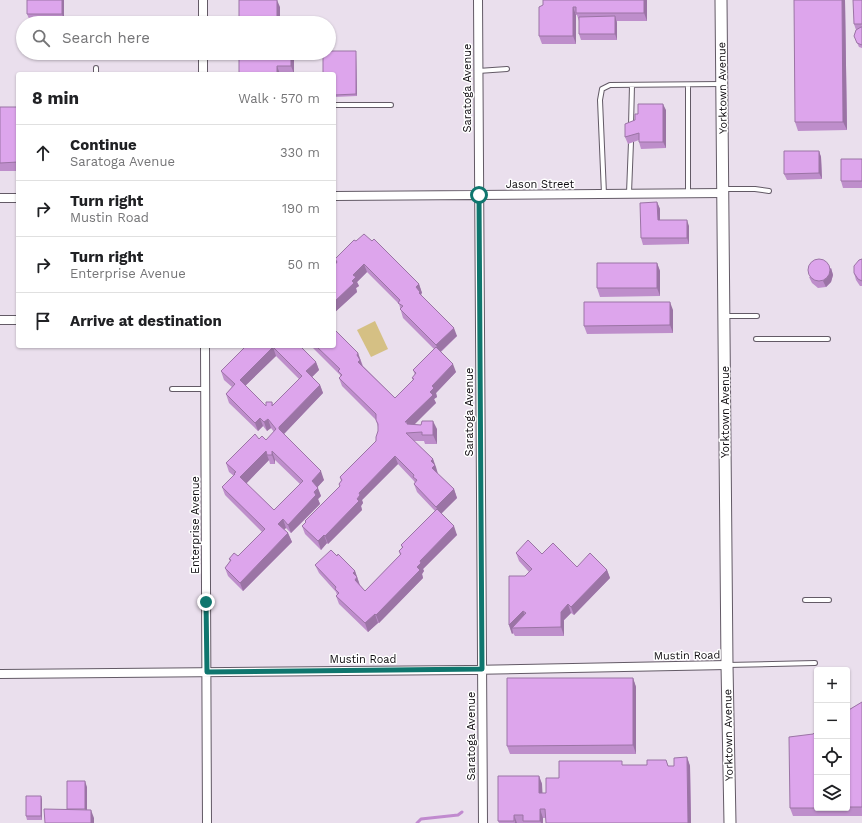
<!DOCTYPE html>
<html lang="en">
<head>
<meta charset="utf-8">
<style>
	:root { --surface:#fff; --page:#f6f6f6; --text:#202124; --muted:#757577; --line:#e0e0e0 }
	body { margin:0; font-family:"Work Sans",sans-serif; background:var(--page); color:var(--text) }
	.controls { position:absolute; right:12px; bottom:12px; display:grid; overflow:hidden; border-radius:4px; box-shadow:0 1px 3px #0004 }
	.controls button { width:36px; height:36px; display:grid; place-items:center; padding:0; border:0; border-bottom:1px solid var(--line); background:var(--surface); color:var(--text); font:20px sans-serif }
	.stop { position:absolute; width:12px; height:12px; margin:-9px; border:3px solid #0f766e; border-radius:50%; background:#fff }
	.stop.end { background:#0f766e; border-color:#fff; box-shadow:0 1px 4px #0008 }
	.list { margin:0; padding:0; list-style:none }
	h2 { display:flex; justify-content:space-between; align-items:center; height:52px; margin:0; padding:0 16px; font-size:17px }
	h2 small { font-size:13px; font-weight:400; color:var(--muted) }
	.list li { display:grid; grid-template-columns:26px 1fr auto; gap:12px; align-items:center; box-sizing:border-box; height:56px; padding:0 16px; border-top:1px solid var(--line) }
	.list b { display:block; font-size:15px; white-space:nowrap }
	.list p { margin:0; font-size:13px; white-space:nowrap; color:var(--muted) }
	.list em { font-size:13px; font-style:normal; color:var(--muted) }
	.icon { flex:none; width:22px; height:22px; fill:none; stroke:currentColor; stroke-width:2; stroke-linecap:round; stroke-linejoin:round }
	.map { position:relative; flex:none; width:862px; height:823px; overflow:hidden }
	.search { position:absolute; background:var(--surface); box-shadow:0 1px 3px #0004; left:16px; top:16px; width:320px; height:44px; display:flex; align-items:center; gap:10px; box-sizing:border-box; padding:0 14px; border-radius:22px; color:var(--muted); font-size:15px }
	.panel { position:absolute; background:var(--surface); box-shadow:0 1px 3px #0004; left:16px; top:72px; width:320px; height:276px; border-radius:4px }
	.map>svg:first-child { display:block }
</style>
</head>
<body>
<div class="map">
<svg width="862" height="823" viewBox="0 0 862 823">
	<rect width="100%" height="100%" fill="#eadfed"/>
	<path fill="#d5c084" d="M375,321L388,349L371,357L357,330Z"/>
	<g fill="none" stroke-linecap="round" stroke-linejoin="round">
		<path stroke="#c18acf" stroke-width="3" d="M417,823L421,819L458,815L462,812"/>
		<defs>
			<path id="service" d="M96,68V74
				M478,71L507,69
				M688,85V193
				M334,105H391
				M631,126L632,85
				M723,189H755L769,191
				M629,193L631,142
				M604,194L600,100L602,89L610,85L722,84
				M726,316H757
				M756,339H828
				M172,389H205
				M805,600H829
				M727,665L815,663"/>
			<path id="minor" d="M203,0V23
				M478,0L483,823
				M203,53V74
				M334,196L723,193
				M0,198H18
				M0,320H18
				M205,346L207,823
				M0,674L468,670L727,665"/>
			<path id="secondary" d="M721,0L727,665L730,823"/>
		</defs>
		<use href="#service" stroke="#635a66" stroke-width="6"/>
		<use href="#minor" stroke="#635a66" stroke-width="10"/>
		<use href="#secondary" stroke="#635a66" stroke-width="13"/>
		<use href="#service" stroke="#fff" stroke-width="4"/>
		<use href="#minor" stroke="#fff" stroke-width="8"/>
		<use href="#secondary" stroke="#fff" stroke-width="11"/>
	</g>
	<path fill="#be8ecb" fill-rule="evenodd" d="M27,0H64V20L30,21L27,14Z
		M647,0V21H617V40H581L579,34V21L577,15H576V44H542L539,36V7Z
		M845,0L847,130L798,131L795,122Z
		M862,0V48L859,47L854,36L856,30L854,24Z
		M82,53H95V58H84Z
		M143,53V60H131L129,56Z
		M294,53V74H239Z
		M356,53L357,96L334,97V74Z
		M0,107H18V171H0Z
		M666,110V148L641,149L639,142V140L628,144L625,137L635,120Z
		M819,151L821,157L822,179L787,180L784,174Z
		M862,159V188H843L841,181Z
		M657,202L660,209V220L689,226V244L643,245L641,238Z
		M354,240L419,284L422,293L421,294L422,296L457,336L441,352L456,372L436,393L437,397L434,399L436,403L414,424L437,429V444H425L424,441H414L433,459L437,473L454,489L457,498L441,513L457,535L423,569L424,571L422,574L423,578L379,623H378L368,632L339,604L336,596L337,595L336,592L319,573L315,565L337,556L355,571L360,585L365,591L400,555L399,551L402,548L401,545L435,511L417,492L414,484L415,483L414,481L398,464L362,500L363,503L361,506L362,510L328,544L327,543L321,550L305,534L302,526L306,522L305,521L340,486L339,484L341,481L340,477L376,441L378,431V427L376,420L342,386L339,378L340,377V375L311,346H334L358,353L363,366L395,398L413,380L412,378L415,375L413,370L434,349L403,318L399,304L367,272L357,282L359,286L356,288L357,292L334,313V266L336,263L335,259Z
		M862,259V286H860L856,280L854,273Z
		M657,263L660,271V296L600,297L597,288Z
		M831,268L833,275L831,282L826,287L818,288L812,283L809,277Z
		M673,310V333L587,334L584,326Z
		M246,346H300L316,362L319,370L312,377L320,385L323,393L284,434L324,480L317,487L321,496L318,499L320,504L291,533L286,528L284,529L288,533L292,542L243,591L228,576L225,568L230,561L229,559L238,556L262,532L225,495L222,487L234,476L229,472L226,463L259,439L266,440L274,432L271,428L267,431L263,426L258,431L229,403L226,394L232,387L224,380L221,371ZM276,356L299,379L273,405L272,402L266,406L245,386ZM269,460L270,464H275V460L300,484L274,510L246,483Z
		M516,553L542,554L577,567L607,570L610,578L574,615L571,613L564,620V636H515L513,633L512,634L509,625L525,576L529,572L519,561Z
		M633,678L636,687V754H510L507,746Z
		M862,702V816H793L790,808L813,734L817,731V808H847V711Z
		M687,757L690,766L691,823H546V818H543V823H499L498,821L539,776L542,784V793H546L559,778L624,765H647L666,760L668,766H674Z
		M41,796L42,800V820H27L26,816Z"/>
	<path fill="#9b74a5" d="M62,0H64V20L62,14Z
		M277,0L280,7V23L277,20Z
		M644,0H647V21L644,13Z
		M842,0H845L847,130L843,122Z
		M573,7L576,15V44L573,36Z
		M615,16L617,23V40L615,34Z
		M356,51V53L357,96L356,94Z
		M141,53H143V60L141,55Z
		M291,53H294V74L291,66Z
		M277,66L280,74H277Z
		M663,104L666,110V148L663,142Z
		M819,151L821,157L822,179L819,173Z
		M657,202L660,209V227L658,220Z
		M687,220L689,226V244L687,238Z
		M657,263L660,271V296L657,288Z
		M364,264L367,272L357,282L359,286L356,288L357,292L334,313V302L352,281L353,275Z
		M831,268L833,275L831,282L826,287L823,281Z
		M419,284L422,293L421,294L423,300L422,302L416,287Z
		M670,302L673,310V333L670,325Z
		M454,328L457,336L439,353L436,345Z
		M273,347L276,356L243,388L240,380Z
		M358,353L363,368L358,362L357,355Z
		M316,362L319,370L309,380L306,371Z
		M453,364L456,372L436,393L437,397L434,399L436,403L410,429V433L405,422L430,392L432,386Z
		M320,385L323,393L282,436L279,429V427Z
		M260,418L263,426L258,431L255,423Z
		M268,419L271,428L267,431L264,422Z
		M433,421L437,429V444L433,435Z
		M266,451L267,455L269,460L244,486L240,477Z
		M272,451L275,460V464L272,455Z
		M395,456L398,464L362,500L363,503L361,506L362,510L328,544L325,536L357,499L359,493Z
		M433,459L436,467L438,474L432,468L431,461Z
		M321,471L324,480L315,490L312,481Z
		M318,488L321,496L318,499L320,504L291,533L288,525Z
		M454,489L457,498L440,515L436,507Z
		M283,519L286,528L281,532L278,524Z
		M454,526L457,535L423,569L424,571L422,574L423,578L379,623L376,615L417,567L420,561Z
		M288,533L292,542L243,591L240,583Z
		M324,535L327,543L321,550L318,541Z
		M607,570L610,578L574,615L571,607Z
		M355,571L360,586L358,588L353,573Z
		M568,604L571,613L564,620V636L561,627V612Z
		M523,611L527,619L512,628L513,633L512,634L509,625Z
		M375,614L378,623L368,632L365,623Z
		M633,678L636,687V754L633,745Z
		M687,757L690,766L691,823H688Z
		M539,776L542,784L543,802L539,793Z
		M85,781L87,787V816L85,809Z
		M41,796L42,800V820L41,816Z
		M540,809L543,818V823H541L540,821Z
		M91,810L94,818V823H91Z
		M514,815L517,823H515Z"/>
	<path fill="#dda5ec" stroke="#9b74a5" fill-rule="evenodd" d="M27,0H62V14H27Z
		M239,0H277V20H291V23H239Z
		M543,0H644V13H576V7H573V36H539V7L543,5Z
		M794,0H842L843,122H795Z
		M853,0H862V24H854Z
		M615,16V34H579V17Z
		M861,27H862V45L857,43L854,36L856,30Z
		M329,51H356V94L334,95V74H323V53H329Z
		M129,53H141V55L129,56Z
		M239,53H291V66H277V74H239Z
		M638,104H663V142H639V133L625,137V124L635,120V114H638Z
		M0,107H18V162L0,163Z
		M784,151H819V173L784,174Z
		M841,159H862V181H841Z
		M657,202L658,220H687V238H641L640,203Z
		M364,234L372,241L374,239L419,284L416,287L420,292L419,293L454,328L436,345L400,309L403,306L398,303L400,300L364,264L353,275L356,277L352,281L354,283L334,302V269L335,268L334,266L337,262L335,259L354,240L356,241Z
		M808 270a11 11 0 1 1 22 0a11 11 0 1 1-22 0Z
		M862,259V281L858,279L854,273V266L859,260Z
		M597,263H657V288H597Z
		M584,302H670V325L584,326Z
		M334,329L358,353L357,355L360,360L358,362L395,398L414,379L412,378L416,373L413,370L436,347L453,364L432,386L434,388L430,392L433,395L405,422H407V424L421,425L422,421H433V435H422V432L406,433L433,459L431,461L435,465L432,468L454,489L436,507L414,484L417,480L413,477L414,475L395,456L359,493L360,495L357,499L359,501L325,536L324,535L318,541L302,526L306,522L305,521L340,486L339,484L342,480L340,477L376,441V437L378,431V424L376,420V414L339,378L342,375L338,371L340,369L316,346H334Z
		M246,346H300L316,362L306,371L320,385L279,427V429L321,471L312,481L318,488L314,492L316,495L288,525L283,519L278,524L288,533L240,583L225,568L231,560L229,559L234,553L238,556L265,529L222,487L235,474L234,473L236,472L226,463L255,434L259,439L262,436L266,440L276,429L268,419L264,422L260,418L255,423L226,394L235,384L221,371ZM273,347L302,376L272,406V402H266V406L240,380ZM266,451L267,455H272V451L303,481L274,510L240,477Z
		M437,509L454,526L420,561L421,563L417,567L420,570L376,615L375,614L365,623L336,596L339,593L335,589L336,587L315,565L331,550L337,556L338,554L355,571L353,573L357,577L355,580L365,591L401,554L399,551L403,547L401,545Z
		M528,540L542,554L553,543L577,567L590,553L607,570L571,607L568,604L561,612V627L512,628L526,613L523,611L509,625V576H525L532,569L516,553Z
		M507,678H633V745L507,746Z
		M862,702V807H847V711Z
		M817,731V808H790L789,737L813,734Z
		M687,757L688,823H546L545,809H540V821H523V815H514V821H498V776H539V793H546V778H559V761H622V765H647V760H666L668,766H674V758Z
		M67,781H85V809H67Z
		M26,796H41V816H26Z
		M44,809L91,810V823H45Z"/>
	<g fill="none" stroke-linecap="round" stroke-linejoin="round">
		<path stroke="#0f766e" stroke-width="5" d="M206,602L207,672L482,669L479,195"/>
	</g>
	<g text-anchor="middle" stroke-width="3" stroke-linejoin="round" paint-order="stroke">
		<g font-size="11" fill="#0e0b0f" stroke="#fff">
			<text transform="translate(467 88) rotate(-90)" y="4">Saratoga Avenue</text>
			<text transform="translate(722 88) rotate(-91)" y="4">Yorktown Avenue</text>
			<text x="540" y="188">Jason Street</text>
			<text transform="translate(469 412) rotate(-90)" y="4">Saratoga Avenue</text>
			<text transform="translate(725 412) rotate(-90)" y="4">Yorktown Avenue</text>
			<text transform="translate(195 525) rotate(-90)" y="4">Enterprise Avenue</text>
			<text transform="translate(687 655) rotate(-1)" y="4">Mustin Road</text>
			<text x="363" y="663">Mustin Road</text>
			<text transform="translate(728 735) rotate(-91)" y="4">Yorktown Avenue</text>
			<text transform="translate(471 736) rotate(-90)" y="4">Saratoga Avenue</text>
		</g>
	</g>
</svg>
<div class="controls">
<button>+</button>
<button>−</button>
<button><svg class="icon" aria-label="locate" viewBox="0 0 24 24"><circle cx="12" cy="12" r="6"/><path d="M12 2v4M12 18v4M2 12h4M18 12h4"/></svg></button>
<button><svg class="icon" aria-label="layers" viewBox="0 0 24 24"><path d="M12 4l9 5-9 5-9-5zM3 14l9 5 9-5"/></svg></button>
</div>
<div class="stop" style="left:479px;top:195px"></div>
<div class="stop end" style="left:206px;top:602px"></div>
<div class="search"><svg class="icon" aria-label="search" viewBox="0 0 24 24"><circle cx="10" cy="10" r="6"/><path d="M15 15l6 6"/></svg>Search here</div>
<section class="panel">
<h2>8 min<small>Walk · 570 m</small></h2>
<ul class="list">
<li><svg class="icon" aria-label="ahead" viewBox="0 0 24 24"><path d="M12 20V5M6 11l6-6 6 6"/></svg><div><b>Continue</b><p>Saratoga Avenue</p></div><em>330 m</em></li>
<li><svg class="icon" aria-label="right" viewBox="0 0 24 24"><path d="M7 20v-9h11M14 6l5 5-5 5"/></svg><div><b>Turn right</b><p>Mustin Road</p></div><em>190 m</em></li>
<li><svg class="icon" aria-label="right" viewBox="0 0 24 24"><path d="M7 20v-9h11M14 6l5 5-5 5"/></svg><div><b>Turn right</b><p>Enterprise Avenue</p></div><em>50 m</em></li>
<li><svg class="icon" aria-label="arrive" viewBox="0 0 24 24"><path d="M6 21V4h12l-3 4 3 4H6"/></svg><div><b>Arrive at destination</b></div></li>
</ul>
</section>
</div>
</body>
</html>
